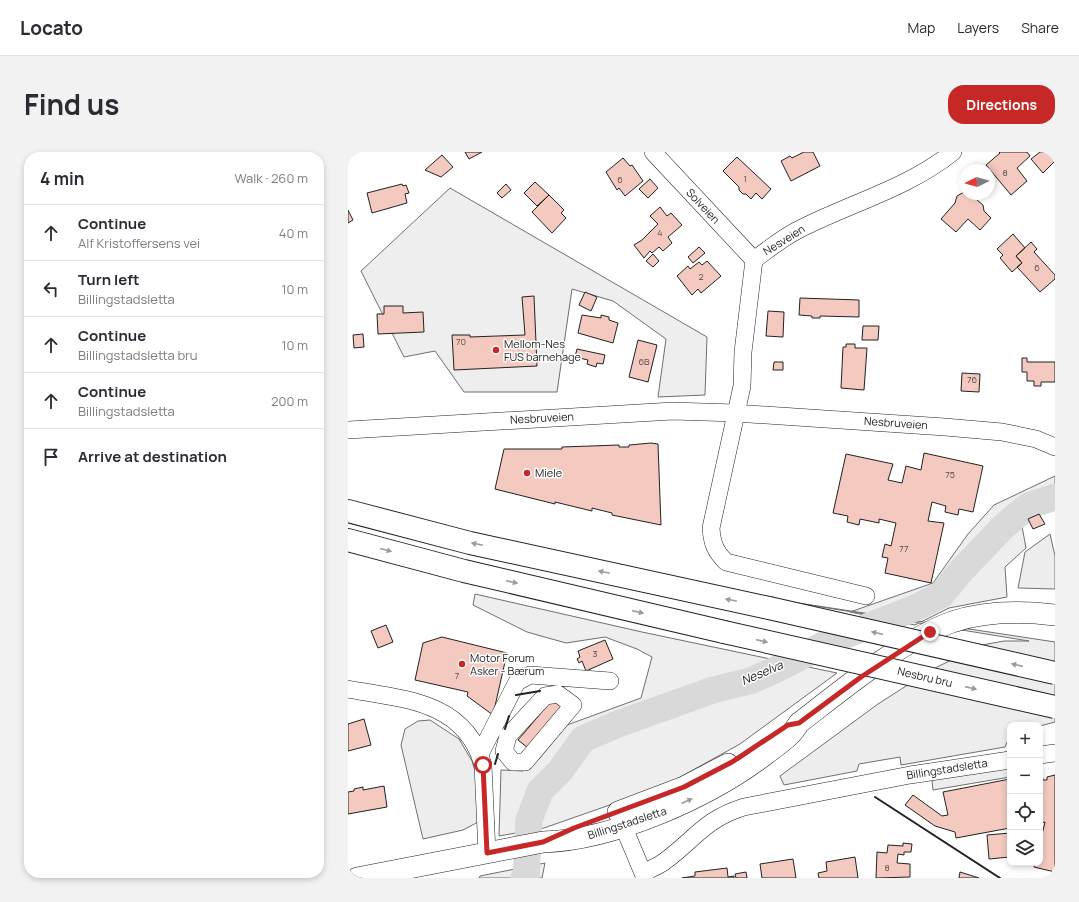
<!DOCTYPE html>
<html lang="en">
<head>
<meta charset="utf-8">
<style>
	:root { --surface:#fff; --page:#f2f2f3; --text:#2b2b33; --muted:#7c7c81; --line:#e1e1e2; --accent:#c62828 }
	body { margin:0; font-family:Manrope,sans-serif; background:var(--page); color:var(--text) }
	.controls { position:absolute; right:12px; bottom:12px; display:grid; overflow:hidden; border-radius:8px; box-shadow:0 2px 6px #0003 }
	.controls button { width:36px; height:36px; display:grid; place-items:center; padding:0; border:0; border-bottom:1px solid var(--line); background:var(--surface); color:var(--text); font:20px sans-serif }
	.compass { position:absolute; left:611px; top:12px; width:36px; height:36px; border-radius:50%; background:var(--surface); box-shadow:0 2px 6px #0003; rotate:264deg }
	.stop { position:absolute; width:12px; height:12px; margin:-9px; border:3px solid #c62828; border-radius:50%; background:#fff }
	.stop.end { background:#c62828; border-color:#fff; box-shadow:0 1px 4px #0008 }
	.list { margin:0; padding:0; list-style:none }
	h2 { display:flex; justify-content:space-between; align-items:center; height:52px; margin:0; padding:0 16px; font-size:17px }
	h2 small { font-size:13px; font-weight:400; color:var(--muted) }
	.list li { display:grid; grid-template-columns:26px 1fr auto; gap:12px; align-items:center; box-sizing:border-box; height:56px; padding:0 16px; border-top:1px solid var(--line) }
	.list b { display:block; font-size:15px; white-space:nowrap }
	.list p { margin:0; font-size:13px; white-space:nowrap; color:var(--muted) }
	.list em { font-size:13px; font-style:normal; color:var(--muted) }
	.icon { flex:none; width:22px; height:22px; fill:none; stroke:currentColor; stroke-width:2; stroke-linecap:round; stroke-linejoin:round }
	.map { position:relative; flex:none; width:707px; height:726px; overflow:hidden; border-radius:16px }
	header { display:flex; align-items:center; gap:24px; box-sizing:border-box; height:56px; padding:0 20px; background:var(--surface); border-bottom:1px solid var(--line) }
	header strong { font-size:19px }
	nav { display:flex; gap:22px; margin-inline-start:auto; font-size:14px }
	.intro { display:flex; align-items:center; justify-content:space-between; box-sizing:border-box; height:96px; padding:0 24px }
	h1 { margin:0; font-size:28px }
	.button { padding:10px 18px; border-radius:16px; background:var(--accent); color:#fff; font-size:14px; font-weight:700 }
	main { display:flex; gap:24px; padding:0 24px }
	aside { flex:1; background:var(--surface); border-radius:16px; box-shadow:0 2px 6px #0003 }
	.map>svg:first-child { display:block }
</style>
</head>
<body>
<header>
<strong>Locato</strong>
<nav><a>Map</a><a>Layers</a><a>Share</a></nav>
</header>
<div class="intro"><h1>Find us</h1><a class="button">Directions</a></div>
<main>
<aside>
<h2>4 min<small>Walk · 260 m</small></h2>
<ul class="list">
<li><svg class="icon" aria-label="ahead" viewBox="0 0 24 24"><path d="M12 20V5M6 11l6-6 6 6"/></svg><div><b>Continue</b><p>Alf Kristoffersens vei</p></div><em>40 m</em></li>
<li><svg class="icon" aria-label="left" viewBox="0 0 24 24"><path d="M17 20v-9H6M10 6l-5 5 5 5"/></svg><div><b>Turn left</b><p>Billingstadsletta</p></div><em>10 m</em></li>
<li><svg class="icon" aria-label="ahead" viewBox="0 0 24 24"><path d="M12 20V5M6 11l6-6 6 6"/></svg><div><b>Continue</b><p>Billingstadsletta bru</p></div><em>10 m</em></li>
<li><svg class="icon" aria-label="ahead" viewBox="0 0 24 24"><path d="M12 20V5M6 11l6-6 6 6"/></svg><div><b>Continue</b><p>Billingstadsletta</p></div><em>200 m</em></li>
<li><svg class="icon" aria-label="arrive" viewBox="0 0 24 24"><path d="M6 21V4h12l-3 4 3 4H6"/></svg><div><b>Arrive at destination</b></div></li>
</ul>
</aside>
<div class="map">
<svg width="707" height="726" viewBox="0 0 707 726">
	<rect width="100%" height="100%" fill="#fff"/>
	<path fill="#eee" stroke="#6f6f6f" d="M102,36L359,185L357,243L310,245L318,187L265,149L224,137L209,240H116L87,199L56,205L13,119Z
		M707,324V354L687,359L673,369L678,396L657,415L659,445L601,456L567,473L502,460L585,431L620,382L646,353Z
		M127,442L294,480L489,521L392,592L316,634L196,676L151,684L153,618L175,619L190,608L219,573L293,546L304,505L289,497L257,485L218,491L179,480L125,453Z
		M197,711L194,726H131L132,724Z"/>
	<path fill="#ededed" stroke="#6f6f6f" d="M702,382L707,404V437L670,436L677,400Z
		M437,449L707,490V570L692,574L662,573V584L657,595L553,613L552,605L511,612L509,619L436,633L432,624L530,552L583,518L634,493L656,489H681Z
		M82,568L111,587L124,609L130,629L132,669L115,678L75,687L53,593L57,577L70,569Z
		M662,608V625L585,638L583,620Z"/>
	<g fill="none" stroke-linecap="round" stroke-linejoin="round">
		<path stroke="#d9d9d9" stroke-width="27" d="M176,726L178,725L181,668L192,639L212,619L235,587L270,572L365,538L402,529L427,518L485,488L565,457L593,443L613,419L655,375L680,354L707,345"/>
	</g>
	<path fill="#f3c9c0" stroke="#222" d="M117,0H134L121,7Z
		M456,0H465L472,14L443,29L433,9L442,4L444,6Z
		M651,0H679L682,4L669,16L679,29L663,43L638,13L652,1Z
		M692,0H700L707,9L695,21L683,7Z
		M94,3L105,15L93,25L77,18Z
		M389,5L423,37L414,47L408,41L403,47L398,42H395L391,38V35L375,19Z
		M275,6L282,14L284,13L295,29L277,44L271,36L269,38L258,20Z
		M302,27L310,36L300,46L291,37Z
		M187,30L201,43L189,54L176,41Z
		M54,32L55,34L58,33L61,41L57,42L59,51L24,61L19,41Z
		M158,32L163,38L154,46L149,41Z
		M616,40L617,42H622L635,53L636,59L643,66L632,78L620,67L608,80L593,67L607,51L609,44Z
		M201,43L216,58L213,61L218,66L204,81L184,60Z
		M312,55L319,64L323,61L334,73L320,85L324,91L315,99L311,95L304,101L302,99L296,106L286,93L294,88L310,72L302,64Z
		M0,58L5,68L0,71Z
		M665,82L677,96L668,104L674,111L664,120L652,106L655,103L649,97Z
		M683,90L689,97L686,100L707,123V127L692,140L669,115L674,111L668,104Z
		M351,95L357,101L345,111L340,105Z
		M305,102L311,109L305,115L298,109Z
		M359,109L373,124L353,141L350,137L344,143L329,124L340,114L342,117L351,110L354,113Z
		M237,140L249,145L243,159L231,153Z
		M186,144L189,214L106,218L104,183H122V185L177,183L174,145Z
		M452,146L511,148V165L472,164V166H464V164L451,163Z
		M36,154H55V161L75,160L76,180L30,182L29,162H36Z
		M420,159L436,160L435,185L418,184Z
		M234,163L253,166V163L261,165V168L270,171L265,191L230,181Z
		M515,174H531L530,188H514Z
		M15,182L16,195L6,196L5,183Z
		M290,188L309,193L300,230L281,225Z
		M498,192H507V196H519L516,238L493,236L495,195H498Z
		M229,197L257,203L255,212L249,211L248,215L239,212L240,208L227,205Z
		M674,206H679V210H707V230H693V234H686V229H679V220H674Z
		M426,210H435V218H425Z
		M614,221L632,222L631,240L613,239Z
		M303,291L310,292L313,373L264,363V361L244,356V359L207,350V352L147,337L156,297H214V295L271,293V295H281V293Z
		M576,301L635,314L625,360L611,357L610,363L597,360L598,354L584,350L580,369L596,371L583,431L537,421L540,406L534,405L537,392L543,394L548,371L531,367V371L512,367L511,373L499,370L500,364L485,361L498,302L545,312L540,328L554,331L558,314L573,318Z
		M691,362L697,372L685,377L680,367Z
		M38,473L45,490L30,496L23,479Z
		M94,485L159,501L145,563L119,544L120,540L67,528L75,491Z
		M257,488L265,507L238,519L234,509L231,511L229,507L232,505L230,499Z
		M205,547L214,555L180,596L170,588Z
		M16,567L23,593L0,599V572Z
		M692,622H694L695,628H699V625L707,623V720L686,715L687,711H692V691L697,670L692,671Z
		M662,627V676L608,686L607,680L587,674L557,653L565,643L594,664L600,663L595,640Z
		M36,634L39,655L0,662V640L6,639V637L15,635V638Z
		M662,681V705L641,707L639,683Z
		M555,691L564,692L563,700H556V703L550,702L549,711L562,712V725L528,726L529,700L539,701L540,693L555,694Z
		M507,705L510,726H471L470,721L479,719L478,710Z
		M445,707L448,726H414L412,712Z
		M379,716L380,725L386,724V726H334L347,724V720Z
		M398,720L399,726H388L387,722Z
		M612,720L631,726H611Z"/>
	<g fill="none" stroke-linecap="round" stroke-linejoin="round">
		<defs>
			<path id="minor" d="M305,0L406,108
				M0,278L325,259L387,261L597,275L654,280L688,287L707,295
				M518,444L378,410C367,399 364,391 363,376L394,234L395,200L406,108C421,97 435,85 452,77C503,51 560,36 605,0
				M0,537C55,547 117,549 135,613L139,701
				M210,542L225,553L177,610H165L156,599L160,584L197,544Z
				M132,602L169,530L182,523L262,529
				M692,603L707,601
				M271,664L297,726
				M295,721C302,717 311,714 317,709C347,687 357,667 396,655L562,623L662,608"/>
			<path id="major" d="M270,660L336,635L380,612
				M9,726L195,690C266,688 362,645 418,602C431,592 443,585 451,571C494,538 554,488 604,470C637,459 673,459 707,463"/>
			<path id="highway" d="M0,359L122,391L421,456
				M0,388L116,419L376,480"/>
		</defs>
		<use href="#minor" stroke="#222" stroke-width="18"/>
		<use href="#major" stroke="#222" stroke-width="22"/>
		<use href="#highway" stroke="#222" stroke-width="24"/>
		<use href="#minor" stroke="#fff" stroke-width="17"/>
		<use href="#major" stroke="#fff" stroke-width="21"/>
		<use href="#highway" stroke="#fff" stroke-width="22"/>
		<defs>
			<path id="highway-bridge" d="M421,456L707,521
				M376,480L707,555"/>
		</defs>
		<use href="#highway-bridge" stroke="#222" stroke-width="24" stroke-linecap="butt"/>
		<use href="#highway-bridge" stroke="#fff" stroke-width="22"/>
		<path stroke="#222" stroke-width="2" d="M168,543L192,539
			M157,577L161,564
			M147,612L150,602
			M527,645L652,726"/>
	</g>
	<defs><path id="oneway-solid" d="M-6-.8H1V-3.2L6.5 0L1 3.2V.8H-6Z"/></defs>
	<g fill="#9c9c9c">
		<use href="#oneway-solid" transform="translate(129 392) rotate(-168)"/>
		<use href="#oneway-solid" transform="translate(38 398) rotate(15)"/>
		<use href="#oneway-solid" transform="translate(256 420) rotate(-168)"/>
		<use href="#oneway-solid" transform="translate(164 430) rotate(13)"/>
		<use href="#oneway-solid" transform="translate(383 448) rotate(-168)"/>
		<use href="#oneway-solid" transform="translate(290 460) rotate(13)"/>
		<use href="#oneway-solid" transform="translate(529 481) rotate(-167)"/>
		<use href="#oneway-solid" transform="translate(414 489) rotate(13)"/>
		<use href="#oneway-solid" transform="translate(669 513) rotate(-167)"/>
		<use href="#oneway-solid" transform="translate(623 536) rotate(13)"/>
		<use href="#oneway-solid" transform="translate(339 649) rotate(-24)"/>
	</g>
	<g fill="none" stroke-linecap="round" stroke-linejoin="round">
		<path stroke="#c62828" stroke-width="5" d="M135,613L139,701L195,690L226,676L336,635L384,610L440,573L451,571L513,525L582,480"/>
	</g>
	<g fill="#c62828" stroke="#fff" stroke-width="1.5">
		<circle cx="148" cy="198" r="4"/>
		<circle cx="179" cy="321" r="4"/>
		<circle cx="114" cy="512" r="4"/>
	</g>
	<g text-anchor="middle" stroke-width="3" stroke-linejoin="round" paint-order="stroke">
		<g font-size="9" fill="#564c4a">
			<text x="657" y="24">8</text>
			<text x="397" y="30">1</text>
			<text x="272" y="31">6</text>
			<text x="312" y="84">4</text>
			<text x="689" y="119">6</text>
			<text x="353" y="128">2</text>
			<text x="113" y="193">70</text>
			<text x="296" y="213">6B</text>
			<text x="624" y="231">76</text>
			<text x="602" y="326">75</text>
			<text x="556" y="400">77</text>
			<text x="247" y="505">3</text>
			<text x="109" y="527">7</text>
			<text x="539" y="719">8</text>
		</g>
		<g font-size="11" fill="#222" stroke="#fff">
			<text transform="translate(355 54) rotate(47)" y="4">Solveien</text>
			<text transform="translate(436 88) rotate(-32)" y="4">Nesveien</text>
			<text transform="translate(194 266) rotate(-3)" y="4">Nesbruveien</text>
			<text transform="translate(548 271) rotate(4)" y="4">Nesbruveien</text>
			<text transform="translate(577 525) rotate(13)" y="4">Nesbru bru</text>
			<text transform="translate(599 617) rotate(-9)" y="4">Billingstadsletta</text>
			<text transform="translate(279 671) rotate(-18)" y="4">Billingstadsletta</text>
		</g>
		<g font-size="11" fill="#222" stroke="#fff" text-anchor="start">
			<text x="156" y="196">Mellom-Nes<tspan x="156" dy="13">FUS barnehage</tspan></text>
			<text x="187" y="325">Miele</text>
			<text x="122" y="510">Motor Forum<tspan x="122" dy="13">Asker - Bærum</tspan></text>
		</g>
		<g font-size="12" font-style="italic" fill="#222" stroke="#fff">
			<text transform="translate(414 521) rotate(-23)" y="4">Neselva</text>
		</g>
	</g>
</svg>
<div class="controls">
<button>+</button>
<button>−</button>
<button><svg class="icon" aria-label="locate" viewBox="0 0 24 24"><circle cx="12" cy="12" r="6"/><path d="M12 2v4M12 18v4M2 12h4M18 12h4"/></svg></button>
<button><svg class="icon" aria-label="layers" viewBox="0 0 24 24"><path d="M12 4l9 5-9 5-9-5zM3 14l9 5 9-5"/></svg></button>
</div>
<svg class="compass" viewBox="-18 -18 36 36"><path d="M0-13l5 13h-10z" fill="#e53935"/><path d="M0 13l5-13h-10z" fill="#7c7c81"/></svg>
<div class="stop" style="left:135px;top:613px"></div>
<div class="stop end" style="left:582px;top:480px"></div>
</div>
</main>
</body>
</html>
